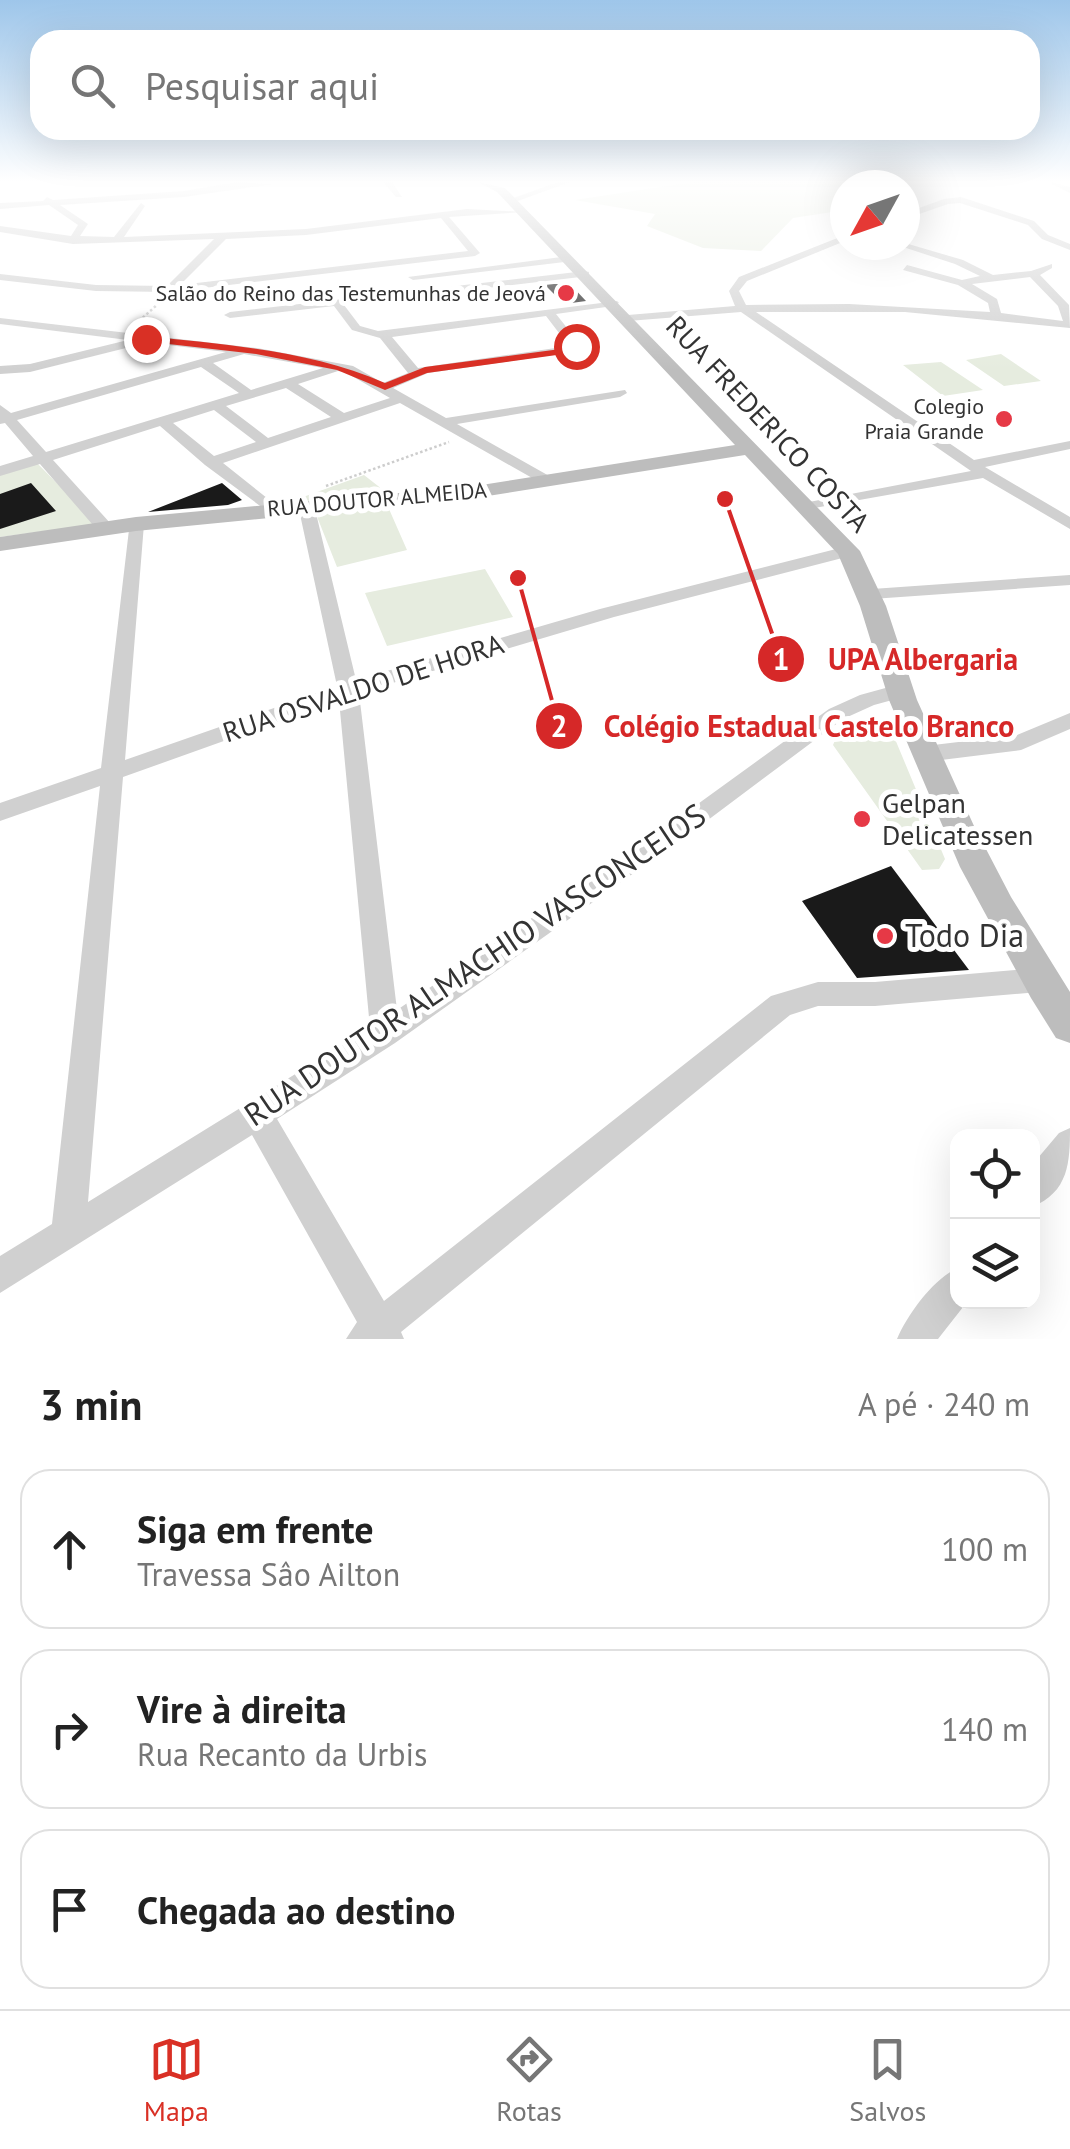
<!DOCTYPE html>
<html lang="pt">
<head>
<meta charset="utf-8">
<style>
	:root { --surface:#fff; --page:#f6f6f6; --text:#222; --muted:#767676; --line:#e0e0e0; --accent:#d93025 }
	body { margin:0; font-family:"PT Sans",sans-serif; background:var(--page); color:var(--text) }
	.controls { position:absolute; right:30px; bottom:30px; display:grid; overflow:hidden; border-radius:20px; box-shadow:0 10px 40px #0002 }
	.controls button { width:90px; height:90px; display:grid; place-items:center; padding:0; border:0; border-bottom:2px solid var(--line); background:var(--surface); color:var(--text); font:50px sans-serif }
	.compass { position:absolute; left:830px; top:170px; width:90px; height:90px; border-radius:50%; background:var(--surface); box-shadow:0 10px 40px #0002; rotate:230deg }
	.stop { position:absolute; width:30px; height:30px; margin:-22px; border:8px solid #d93025; border-radius:50%; background:#fff }
	.stop.end { background:#d93025; border-color:#fff; box-shadow:0 2px 10px #0008 }
	.list { margin:0; padding:0; list-style:none }
	h2 { display:flex; justify-content:space-between; align-items:center; height:130px; margin:0; padding:0 40px; font-size:42px }
	h2 small { font-size:32px; font-weight:400; color:var(--muted) }
	.list li { display:grid; grid-template-columns:65px 1fr auto; gap:30px; align-items:center; box-sizing:border-box; height:160px; margin:0 20px 20px; padding:0 20px; border:2px solid var(--line); border-radius:30px }
	.list b { display:block; font-size:38px; white-space:nowrap }
	.list p { margin:0; font-size:32px; white-space:nowrap; color:var(--muted) }
	.list em { font-size:32px; font-style:normal; color:var(--muted) }
	.icon { flex:none; width:55px; height:55px; fill:none; stroke:currentColor; stroke-width:2; stroke-linecap:round; stroke-linejoin:round }
	.map { position:relative; flex:none; width:1070px; height:1339px; overflow:hidden }
	.search { position:absolute; background:var(--surface); box-shadow:0 10px 40px #0002; left:30px; right:30px; top:30px; height:110px; display:flex; align-items:center; gap:25px; box-sizing:border-box; padding:0 35px; border-radius:30px; color:var(--muted); font-size:38px }
	.sheet { height:670px; background:var(--surface) }
	nav { display:flex; justify-content:space-around; align-items:center; box-sizing:border-box; height:140px; border-top:2px solid var(--line); background:var(--surface); font-size:28px; color:var(--muted) }
	nav a { display:grid; justify-items:center; gap:5px }
	nav .on { color:var(--accent) }
	.map>svg:first-child { display:block }
</style>
</head>
<body>
<div class="map">
<svg width="1070" height="1339" viewBox="0 0 1070 1339">
	<rect width="100%" height="100%" fill="#fff"/>
	<path fill="#e6ecdf" d="M693,182H849L859,185H845V210L793,218L761,251L703,248L647,226L655,214L575,200Z
		M1001,354L1041,381L1004,386L966,360Z
		M941,362L983,390L943,396L903,365Z
		M37,463L97,524L0,537V474Z
		M364,475L387,493L281,505Z
		M389,509L407,550L337,567L316,514Z
		M485,569L513,617L387,646L365,593Z
		M882,725L890,727L945,859L939,869L922,870L833,745L839,731Z"/>
	<path fill="#1a1a1a" d="M554,284H570L586,301L564,304L545,285Z
		M31,483L56,511L0,529V494Z
		M222,483L242,500L228,505L148,512Z
		M891,866L969,970L857,978L802,901Z"/>
	<g fill="none" stroke-linecap="round" stroke-linejoin="round">
		<path stroke="#cdcdcd" stroke-width="2.5" stroke-dasharray="2.5 2.5" stroke-linecap="butt" d="M139,321L158,304
			M326,486L449,442"/>
		<path fill="#d0d0d0" fill-rule="evenodd" d="M237,182L274,184L184,197L60,205L88,224L80,236L114,237L141,203L145,206L124,237L306,229L467,209L525,212L449,217L480,253L475,256L170,292L96,291L0,280V274L96,285L167,286L214,239L73,244L0,232V226L71,236L78,225L49,205L0,209V203L43,201L47,197L53,200L184,191ZM441,218L468,251L180,285L226,239L306,235Z
			M383,182H392L402,197H396Z
			M558,182H570L515,202L508,200Z
			M1051,182L1070,187V193L1052,184Z
			M961,197L1034,221L1048,235L1070,244V250L1042,239L1028,225L960,203L948,204L905,219V213L944,199Z
			M845,235V241L747,281L739,291L746,305L849,304L990,312L988,303L958,285L903,270L907,265L962,280L980,276L955,264L897,245L905,243L963,260L993,275L1031,271L1052,264V268L1040,275L1069,305L1070,328L905,312H756L974,460L1070,441V449L985,467L1070,517V529L983,478L803,510V504L809,502L971,471L741,312L628,321L622,318L628,315L735,306L729,291L739,277ZM1030,277L1058,306L1063,321L1001,313L997,299L972,284Z
			M569,256L573,261L413,280L408,277Z
			M585,271L589,272V276L344,305L360,326L378,331L617,301L619,303L613,306L556,314L583,348L581,351L428,373L393,388L446,418L625,390L627,393L620,397L457,424L551,477V483H541L400,403L223,463L277,506L279,509L271,514L205,465L160,426L53,460L111,524V532H99L40,464L0,476V466L33,456L5,423L0,424V405L11,413L226,352L135,341L134,346L30,372L0,374V366L30,364L128,340L0,324V318L257,348L353,366L383,383L408,373L380,338L352,330L334,306L230,318L224,315L230,312ZM546,316L569,346L418,368L392,337ZM244,354L323,368L251,390L213,363ZM201,367L239,393L46,452L17,420ZM338,371L345,372L390,398L344,413L298,384ZM286,388L331,417L268,438L226,406ZM214,410L256,442L214,456L173,423Z
			M306,500L314,505L356,680L600,609L848,546L857,551L854,555L614,617L359,693L397,1010L684,814L829,709L860,695L900,684L910,691L907,696L874,705L843,719L700,826L395,1043L277,1119L384,1301L771,996L818,982H875L1039,968L1049,971L1053,980L1049,989L1039,992L875,1006H818L790,1015L401,1332L404,1339H346L357,1322L252,1135L0,1293V1256L52,1224L100,786L0,821V803L101,768L130,521L136,519L144,524L125,760L337,686L298,505ZM339,700L370,1028L88,1202L123,777Z
			M1070,575V585L872,599L863,594L872,589Z
			M1070,713V729L1021,750L925,762L917,760L914,754L917,748L925,746L1017,735Z
			M1070,1128C1070,1162 1069,1192 1032,1207V1165L1059,1133Z
			M958,1268V1302H967L938,1339H897C907,1315 934,1278 958,1268Z"/>
		<path fill="#bdbdbd" fill-rule="evenodd" d="M478,182L505,188L860,551L886,606L917,700L974,826L1011,897L1070,992V1043L1056,1038L1031,998L960,867L889,700L860,606L838,554L745,455L475,498L136,531L0,551V537L136,517L475,486L735,445L497,192Z"/>
	</g>
	<linearGradient id="sky" x2="0" y2="1"><stop stop-color="#9ec6ea"/><stop offset="0.49" stop-color="#fff"/><stop offset="1" stop-color="#fff" stop-opacity="0"/></linearGradient>
	<rect width="1070" height="370" fill="url(#sky)"/>
	<path fill="#d93025" d="M146,336C227,345 310,350 385,383L425,367L568,348L576,343L581,346L571,353L427,373L385,390L337,370L256,354L142,341Z"/>
	<g fill="#e63946" stroke="#fff" stroke-width="4">
		<circle cx="566" cy="293" r="10"/>
		<circle cx="1004" cy="419" r="10"/>
		<circle cx="862" cy="819" r="10"/>
		<circle cx="885" cy="936" r="10"/>
	</g>
	<g text-anchor="middle" stroke-width="10" stroke-linejoin="round" paint-order="stroke">
		<g font-size="22" fill="#333" stroke="#fff" text-anchor="end">
			<text x="546" y="301">Salão do Reino das Testemunhas de Jeová</text>
			<text x="984" y="414">Colegio<tspan x="984" dy="25">Praia Grande</tspan></text>
		</g>
		<g font-size="22" fill="#333" stroke="#fff">
			<text transform="translate(377 499) rotate(-5)" y="8">RUA DOUTOR ALMEIDA</text>
		</g>
		<g font-size="28" fill="#333" stroke="#fff">
			<text transform="translate(768 424) rotate(47)" y="10">RUA FREDERICO COSTA</text>
			<text transform="translate(363 688) rotate(-18)" y="10">RUA OSVALDO DE HORA</text>
		</g>
		<g font-size="28" fill="#333" stroke="#fff" text-anchor="start">
			<text x="882" y="813">Gelpan<tspan x="882" dy="32">Delicatessen</tspan></text>
		</g>
		<g font-size="32" fill="#333" stroke="#fff" text-anchor="start">
			<text x="905" y="947">Todo Dia</text>
		</g>
		<g font-size="32" fill="#333" stroke="#fff">
			<text transform="translate(475 965) rotate(-34)" y="11">RUA DOUTOR ALMACHIO VASCONCEIOS</text>
		</g>
	</g>
	<path fill="none" stroke="#d62828" stroke-width="4" d="M725 499L781 659M518 578L559 726"/>
	<g fill="#d62828" stroke="#fff" stroke-width="4">
		<circle cx="725" cy="499" r="10"/>
		<circle cx="518" cy="578" r="10"/>
		<circle cx="781" cy="659" r="25"/>
		<circle cx="559" cy="726" r="25"/>
	</g>
	<g font-size="30" text-anchor="middle" font-weight="bold" fill="#fff">
		<text x="781" y="670">1</text>
		<text x="559" y="737">2</text>
	</g>
	<g font-size="30" text-anchor="middle" font-weight="bold" fill="#d62828" stroke="#fff" stroke-width="10" stroke-linejoin="round" paint-order="stroke">
		<text x="923" y="670">UPA Albergaria</text>
		<text x="809" y="737">Colégio Estadual Castelo Branco</text>
	</g>
</svg>
<div class="controls">
<button><svg class="icon" aria-label="locate" viewBox="0 0 24 24"><circle cx="12" cy="12" r="6"/><path d="M12 2v4M12 18v4M2 12h4M18 12h4"/></svg></button>
<button><svg class="icon" aria-label="layers" viewBox="0 0 24 24"><path d="M12 4l9 5-9 5-9-5zM3 14l9 5 9-5"/></svg></button>
</div>
<svg class="compass" viewBox="-18 -18 36 36"><path d="M0-13l5 13h-10z" fill="#e53935"/><path d="M0 13l5-13h-10z" fill="#767676"/></svg>
<div class="stop" style="left:576px;top:346px"></div>
<div class="stop end" style="left:146px;top:339px"></div>
<div class="search"><svg class="icon" aria-label="search" viewBox="0 0 24 24"><circle cx="10" cy="10" r="6"/><path d="M15 15l6 6"/></svg>Pesquisar aqui</div>
</div>
<section class="sheet">
<h2>3 min<small>A pé · 240 m</small></h2>
<ul class="list">
<li><svg class="icon" aria-label="ahead" viewBox="0 0 24 24"><path d="M12 20V5M6 11l6-6 6 6"/></svg><div><b>Siga em frente</b><p>Travessa Sâo Ailton</p></div><em>100 m</em></li>
<li><svg class="icon" aria-label="right" viewBox="0 0 24 24"><path d="M7 20v-9h11M14 6l5 5-5 5"/></svg><div><b>Vire à direita</b><p>Rua Recanto da Urbis</p></div><em>140 m</em></li>
<li><svg class="icon" aria-label="arrive" viewBox="0 0 24 24"><path d="M6 21V4h12l-3 4 3 4H6"/></svg><div><b>Chegada ao destino</b></div></li>
</ul>
</section>
<nav>
<a class="on"><svg class="icon" aria-label="map" viewBox="0 0 24 24"><path d="M3 6l6-2 6 2 6-2v14l-6 2-6-2-6 2zM9 4v14M15 6v14"/></svg>Mapa</a>
<a><svg class="icon" aria-label="directions" viewBox="0 0 24 24"><path d="M12 3l9 9-9 9-9-9zM9 14v-3h6M13 9l2 2-2 2"/></svg>Rotas</a>
<a><svg class="icon" aria-label="saved" viewBox="0 0 24 24"><path d="M7 4h10v16l-5-4-5 4z"/></svg>Salvos</a>
</nav>
</body>
</html>
